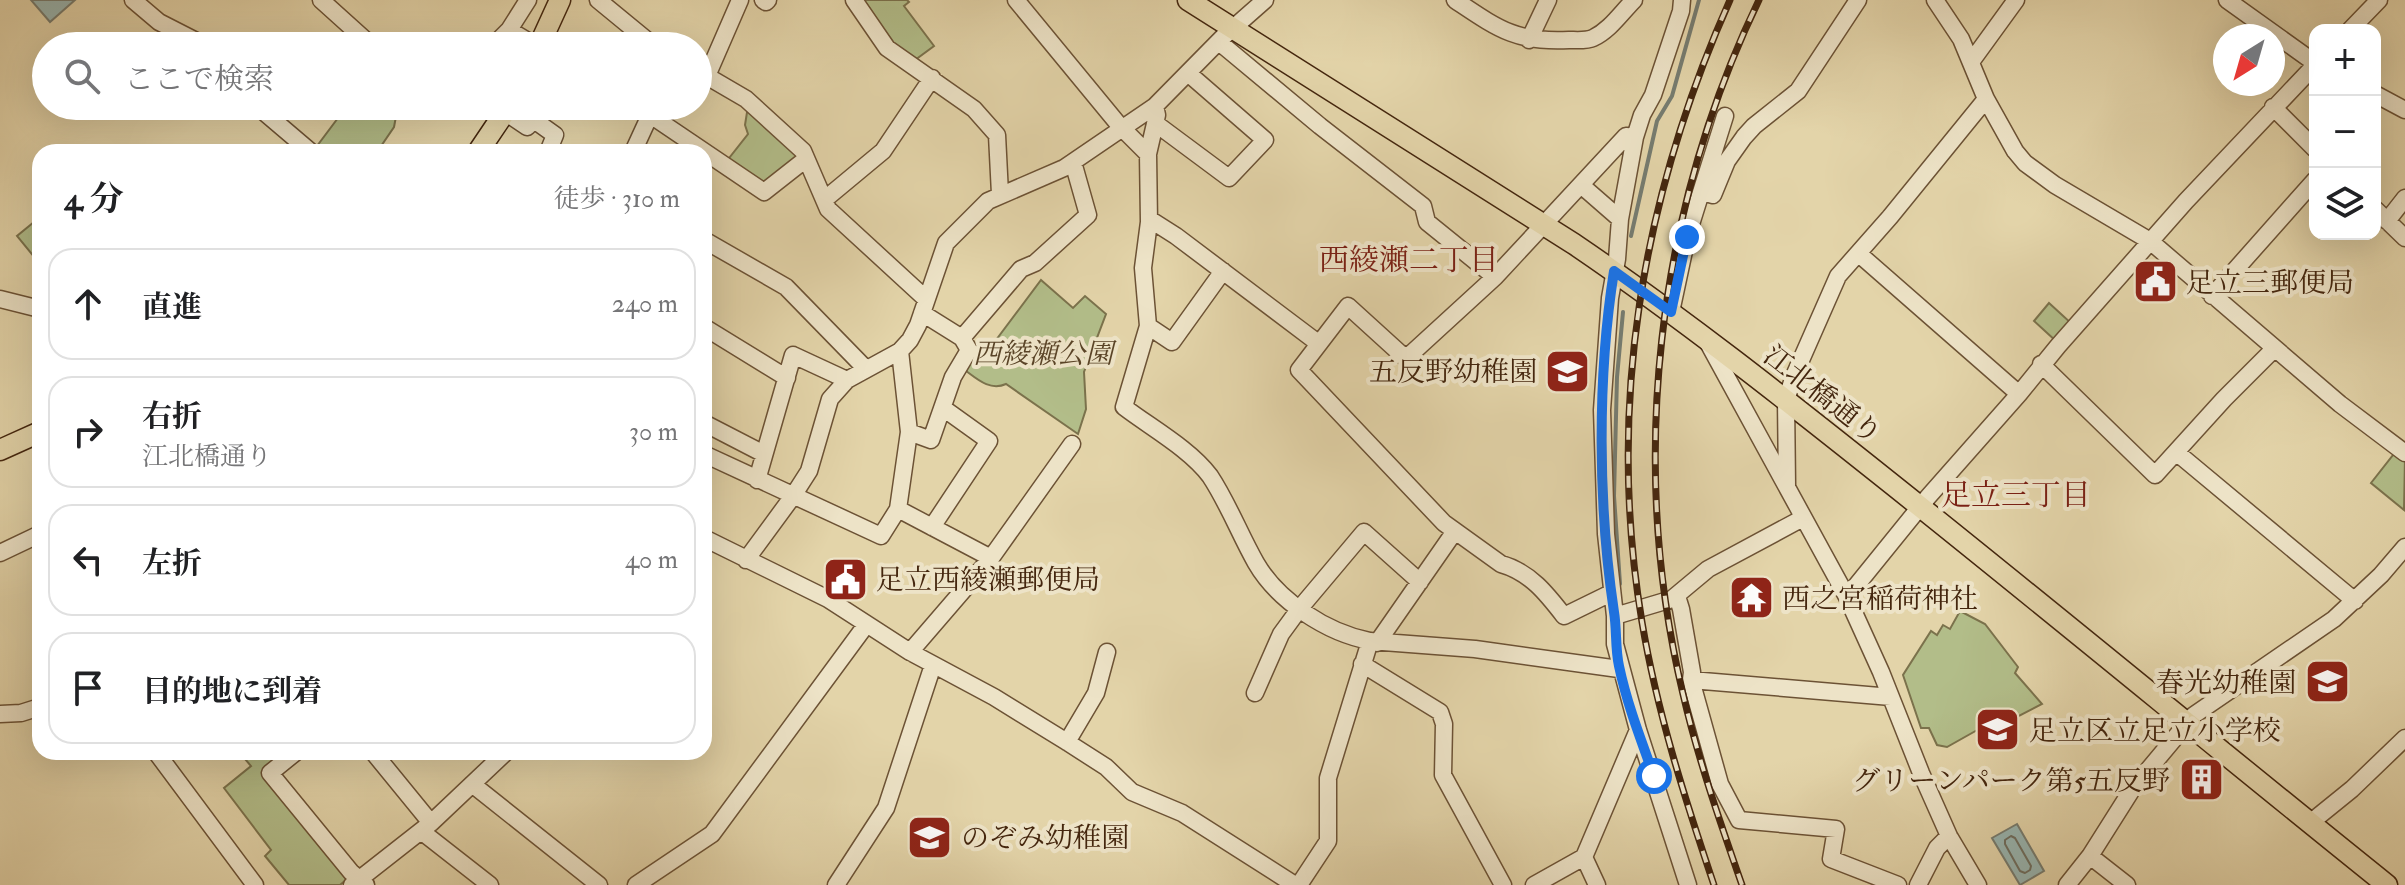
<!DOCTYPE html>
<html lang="ja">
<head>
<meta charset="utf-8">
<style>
	:root { --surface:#fff; --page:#f6f6f6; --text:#202124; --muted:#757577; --line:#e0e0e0 }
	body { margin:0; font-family:"IM FELL Double Pica","Noto Serif JP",serif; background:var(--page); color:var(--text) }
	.controls { position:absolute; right:24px; top:24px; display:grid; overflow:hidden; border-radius:16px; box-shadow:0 8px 32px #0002 }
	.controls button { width:72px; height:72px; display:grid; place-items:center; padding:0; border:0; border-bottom:2px solid var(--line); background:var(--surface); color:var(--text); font:40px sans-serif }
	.compass { position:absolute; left:2213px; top:24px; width:72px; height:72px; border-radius:50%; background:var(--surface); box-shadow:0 8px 32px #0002; rotate:217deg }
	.stop { position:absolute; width:24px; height:24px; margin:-18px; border:6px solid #1a73e8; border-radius:50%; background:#fff }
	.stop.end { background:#1a73e8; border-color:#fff; box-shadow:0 2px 8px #0008 }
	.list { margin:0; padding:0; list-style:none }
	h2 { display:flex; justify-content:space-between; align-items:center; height:104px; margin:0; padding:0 32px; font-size:34px }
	h2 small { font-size:26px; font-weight:400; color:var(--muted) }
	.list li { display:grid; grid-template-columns:52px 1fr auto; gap:24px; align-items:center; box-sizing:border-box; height:112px; margin:0 16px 16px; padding:0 16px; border:2px solid var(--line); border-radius:24px }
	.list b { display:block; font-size:30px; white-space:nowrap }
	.list p { margin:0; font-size:26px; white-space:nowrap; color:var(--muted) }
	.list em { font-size:26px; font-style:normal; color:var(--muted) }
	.icon { flex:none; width:44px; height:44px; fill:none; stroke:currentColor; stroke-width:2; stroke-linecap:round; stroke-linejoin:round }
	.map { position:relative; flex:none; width:2405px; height:885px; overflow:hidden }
	.search { position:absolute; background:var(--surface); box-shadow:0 8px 32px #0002; left:32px; top:32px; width:680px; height:88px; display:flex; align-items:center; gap:20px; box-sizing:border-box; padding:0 28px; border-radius:44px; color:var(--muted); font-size:30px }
	.panel { position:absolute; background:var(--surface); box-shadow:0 8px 32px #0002; left:32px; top:144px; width:680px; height:616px; border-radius:24px }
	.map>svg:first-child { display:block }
</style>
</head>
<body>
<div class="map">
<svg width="2405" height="885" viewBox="0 0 2405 885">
	<rect width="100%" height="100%" fill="#e3d4a9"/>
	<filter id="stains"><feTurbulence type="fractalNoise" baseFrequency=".0025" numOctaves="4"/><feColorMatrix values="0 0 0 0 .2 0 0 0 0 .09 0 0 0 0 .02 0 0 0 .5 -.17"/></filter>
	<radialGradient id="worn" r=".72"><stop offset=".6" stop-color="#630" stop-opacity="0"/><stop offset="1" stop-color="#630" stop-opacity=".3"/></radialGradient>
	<path fill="#b2bd89" stroke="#7b724c" stroke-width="2" d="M864,0H907L909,2L904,6L934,46L915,60L894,45Z
		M347,106H398L394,127L377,152H325L317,146Z
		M748,106L804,159L765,190L726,162L748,134L745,125Z
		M40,217V264L17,236Z
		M1041,280L1073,308L1085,296L1106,314L1084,372L1086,409L1078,434L1006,384C989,392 975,377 962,368L970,354L981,360Z
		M2049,303L2072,324L2057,342L2034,321Z
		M2397,450L2405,457L2404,510L2371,483Z
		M1960,611L1985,624L2018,667L2015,673L2042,704L2015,718L2004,715L1947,747L1937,745L1929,728H1921L1903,675L1931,631L1937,635L1943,625L1950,629Z
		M239,752H292L265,773L347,879L340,885H289L265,856L271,850L224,788L251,766Z"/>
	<path fill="#98b6b2" stroke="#767c70" stroke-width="2" d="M31,0H75L50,22Z
		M2017,824L2044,871L2020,885L1992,838Z"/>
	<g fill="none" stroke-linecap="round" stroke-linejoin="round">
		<path stroke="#6e6e60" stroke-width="2" d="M2011,836L2015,838L2031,866L2030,870L2025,873L2020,871L2005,844V840Z"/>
		<path stroke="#767c70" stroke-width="4" d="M1631,236L1657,121L1672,96L1699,0
			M1620,584L1614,496L1617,377L1623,312"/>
		<defs>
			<path id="minor" d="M133,0L159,22L206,46
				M321,0L372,46
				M598,0L654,46
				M763,0L766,2L768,0
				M854,0L887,48L974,109L997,135L1000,194
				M1016,0L1119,125L1148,154
				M1455,0C1497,28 1516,43 1569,40C1576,40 1587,41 1593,38C1610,30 1621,13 1634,0
				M1682,0L1681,11L1653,95L1642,115L1635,137L1620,219L1617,259L1610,298L1602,410L1606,534L1615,616V644L1638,730L1688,885
				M1935,0L1961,39L1986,99L2015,151L2025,163L2055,185L2150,241L2340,404L2405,453
				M2227,0L2315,63
				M509,30L536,46
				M2350,30L2379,0
				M1529,40L1548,0
				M1219,42L1320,126L1423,206L1427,222L1495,277
				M493,46L509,30L528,0
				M1971,62L2016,0
				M698,71L746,99L803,151L828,209L926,299
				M707,76L740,0
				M2375,94L2405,110
				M257,106L311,152
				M496,106L527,127L534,120L555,135L548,152
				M637,106L764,192L806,159
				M1155,106L1157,115L1148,154L1149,222L1143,268L1148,326L1124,407C1150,427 1190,449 1210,476C1228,503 1240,535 1256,563C1278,601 1327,633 1370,641L1475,649L1619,669
				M2273,107L2315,149
				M1155,123L1229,178L1265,140L1189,74
				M633,152L650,115
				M1581,185L1620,219
				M1702,192L1713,195L1727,161L1744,137L1754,126L1798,91L1858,0
				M824,200L883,151L932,78
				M2375,209L2405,238
				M2387,221L2405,198
				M1149,222H1154L1176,236L1318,343
				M704,240L786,287L865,368
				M1859,254L2019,394
				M2212,296L2315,180
				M0,299L40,309
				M1671,312L1687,237L1725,116
				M1148,326L1172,342L1223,271
				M704,327L787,378
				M962,338L1021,269L1035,263L1088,215L1073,162
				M1707,341L1847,597L1881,672L1921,773L1949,836L1978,885
				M2041,364L2155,475L2224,399L2274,349
				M704,423L764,454
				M909,432L931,440L953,377L969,350L962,338L922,313
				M2176,452L2355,601
				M704,454L881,536L898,509L991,558
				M757,480L793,355L847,380
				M1787,486L1786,400L1794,376L1838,276L1890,217L1986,99
				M898,509L909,432L900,351
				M932,527L989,441L943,408
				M704,538L828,599L910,652L994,697L1067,742L1106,767L1132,792L1182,813L1295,885
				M0,553L40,534
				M746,560L793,496L809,471L830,399L847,380L900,351L910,340L918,325L946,243L988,201L1064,168L1155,106L1223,37L1265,0
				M1611,593L1564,616C1547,594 1530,572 1501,564L1444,523L1299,370L1348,306L1403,356L1412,353L1495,277L1626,136L1635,137
				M1677,596L1681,609L1692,672L1691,680L1720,784L1739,820L1836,829L1831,859L1898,885
				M1847,597L1928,497L2019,394L2058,346L2186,201L2315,65
				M1615,616L1672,599L1708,569L1803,518
				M1377,643L1455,531
				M910,652L991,558L1072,444
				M1362,664L1440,712L1444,724L1443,775L1503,885
				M1691,680L1891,697
				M1255,693L1281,634L1300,608L1364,532L1420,582
				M0,714L21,713L40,707
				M1067,742L1096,693L1107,652
				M156,752L255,885
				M296,752L270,773L351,872L366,885
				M373,752L431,823
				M472,784L599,885
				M2310,823L2352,789L2405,738
				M421,831L490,885
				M2090,856L2127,885
				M1584,857L1597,885
				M352,885L431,823L506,752
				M636,885L712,834L866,625
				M836,885L886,808L933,665
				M1299,885L1328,841V778L1370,641
				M1534,885L1584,857L1638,730
				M1918,885L1937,848L1949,836
				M2067,885L2090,856L2133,788L2194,715L2334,619L2381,575L2405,547"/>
			<path id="major" d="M1188,0L1574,244C1683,318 1785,399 1888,481C2055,614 2220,751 2387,885
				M539,46L560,0
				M478,152L509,106
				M0,450L40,432"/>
		</defs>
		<use href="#minor" stroke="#6c5235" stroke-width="19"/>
		<use href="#major" stroke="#44260e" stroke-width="23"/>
		<use href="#minor" stroke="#ede3c7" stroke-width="16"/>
		<use href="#major" stroke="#e3d4a9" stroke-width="20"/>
		<defs>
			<path id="rail" d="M1714,885C1685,799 1657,712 1642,622C1606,407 1642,197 1730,0
				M1742,885C1720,822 1698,759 1683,694C1628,463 1656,213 1759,0"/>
		</defs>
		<use href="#rail" stroke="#44260e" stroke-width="7"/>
		<use href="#rail" stroke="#ede3c7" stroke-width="4" stroke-dasharray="12" stroke-linecap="butt"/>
	</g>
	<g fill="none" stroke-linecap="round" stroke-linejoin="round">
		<path stroke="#1a73e8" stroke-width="10" d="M1654,776C1641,740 1627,704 1619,666C1615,648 1617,630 1614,612C1598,505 1597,378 1614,271L1671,312L1687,237"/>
	</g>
	<defs>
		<symbol id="civic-square" viewBox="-11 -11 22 22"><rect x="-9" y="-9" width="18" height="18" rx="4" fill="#8f2418" stroke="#ede3c7"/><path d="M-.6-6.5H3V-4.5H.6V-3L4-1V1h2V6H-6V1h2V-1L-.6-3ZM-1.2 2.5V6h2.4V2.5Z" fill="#fff"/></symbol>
		<symbol id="school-square" viewBox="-11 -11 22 22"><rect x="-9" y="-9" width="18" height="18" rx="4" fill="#8f2418" stroke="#ede3c7"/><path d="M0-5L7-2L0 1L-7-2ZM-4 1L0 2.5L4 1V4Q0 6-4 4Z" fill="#fff"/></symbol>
		<symbol id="temple-square" viewBox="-11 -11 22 22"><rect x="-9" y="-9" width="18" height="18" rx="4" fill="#8f2418" stroke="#ede3c7"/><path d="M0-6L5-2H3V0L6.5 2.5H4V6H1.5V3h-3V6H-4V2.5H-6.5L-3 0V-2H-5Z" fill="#fff"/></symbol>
		<symbol id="building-square" viewBox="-11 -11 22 22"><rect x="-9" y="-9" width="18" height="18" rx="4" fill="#8f2418" stroke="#ede3c7"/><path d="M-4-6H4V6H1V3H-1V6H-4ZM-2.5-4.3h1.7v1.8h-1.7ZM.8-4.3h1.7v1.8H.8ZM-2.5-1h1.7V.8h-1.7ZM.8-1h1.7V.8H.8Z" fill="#fff"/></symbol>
	</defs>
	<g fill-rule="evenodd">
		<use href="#civic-square" x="2130" y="256" width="51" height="51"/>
		<use href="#school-square" x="1542" y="346" width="51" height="51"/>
		<use href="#civic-square" x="820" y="554" width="51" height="51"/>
		<use href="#temple-square" x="1726" y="572" width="51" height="51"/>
		<use href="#school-square" x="2302" y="656" width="51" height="51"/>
		<use href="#school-square" x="1972" y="704" width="51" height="51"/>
		<use href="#building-square" x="2176" y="754" width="51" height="51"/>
		<use href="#school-square" x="904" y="812" width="51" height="51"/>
	</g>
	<g text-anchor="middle" stroke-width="8" stroke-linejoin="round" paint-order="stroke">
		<g font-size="28" fill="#44260e" stroke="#ede3c7" text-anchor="start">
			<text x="2186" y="292">足立三郵便局</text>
			<text x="1537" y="381" text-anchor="end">五反野幼稚園</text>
			<text x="876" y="589">足立西綾瀬郵便局</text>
			<text x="1782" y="608">西之宮稲荷神社</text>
			<text x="2296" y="692" text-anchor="end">春光幼稚園</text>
			<text x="2029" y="740">足立区立足立小学校</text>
			<text x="2170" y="790" text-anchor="end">グリーンパーク第5五反野</text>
			<text x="961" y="847">のぞみ幼稚園</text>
		</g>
		<g font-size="28" font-style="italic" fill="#5a4427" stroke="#ede3c7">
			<text x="1043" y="363">西綾瀬公園</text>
		</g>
		<g font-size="28" fill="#44260e" stroke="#ede3c7">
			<text transform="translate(1823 394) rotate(38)" y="10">江北橋通り</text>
		</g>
		<g font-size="30" fill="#7a1f14" stroke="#ede3c7">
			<text x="1409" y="270">西綾瀬二丁目</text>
			<text x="2016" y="505">足立三丁目</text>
		</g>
	</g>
	<rect width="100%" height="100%" filter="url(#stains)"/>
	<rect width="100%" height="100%" fill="url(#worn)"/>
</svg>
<div class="controls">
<button>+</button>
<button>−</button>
<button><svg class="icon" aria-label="layers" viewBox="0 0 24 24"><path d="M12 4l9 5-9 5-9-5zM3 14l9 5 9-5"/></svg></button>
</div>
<svg class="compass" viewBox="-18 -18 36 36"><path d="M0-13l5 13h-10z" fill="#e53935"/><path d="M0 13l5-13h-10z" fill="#757577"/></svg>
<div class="stop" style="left:1654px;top:776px"></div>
<div class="stop end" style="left:1687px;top:237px"></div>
<div class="search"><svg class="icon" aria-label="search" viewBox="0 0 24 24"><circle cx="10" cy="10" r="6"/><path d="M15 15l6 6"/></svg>ここで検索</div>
<section class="panel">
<h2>4 分<small>徒歩 · 310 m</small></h2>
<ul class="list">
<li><svg class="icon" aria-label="ahead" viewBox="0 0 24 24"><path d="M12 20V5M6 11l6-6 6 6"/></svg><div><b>直進</b></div><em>240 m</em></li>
<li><svg class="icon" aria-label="right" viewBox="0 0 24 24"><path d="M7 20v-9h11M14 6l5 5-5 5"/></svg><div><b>右折</b><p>江北橋通り</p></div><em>30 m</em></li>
<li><svg class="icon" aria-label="left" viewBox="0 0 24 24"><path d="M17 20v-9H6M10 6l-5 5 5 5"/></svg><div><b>左折</b></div><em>40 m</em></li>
<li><svg class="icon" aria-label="arrive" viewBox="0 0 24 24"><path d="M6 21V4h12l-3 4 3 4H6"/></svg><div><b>目的地に到着</b></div></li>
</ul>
</section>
</div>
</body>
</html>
